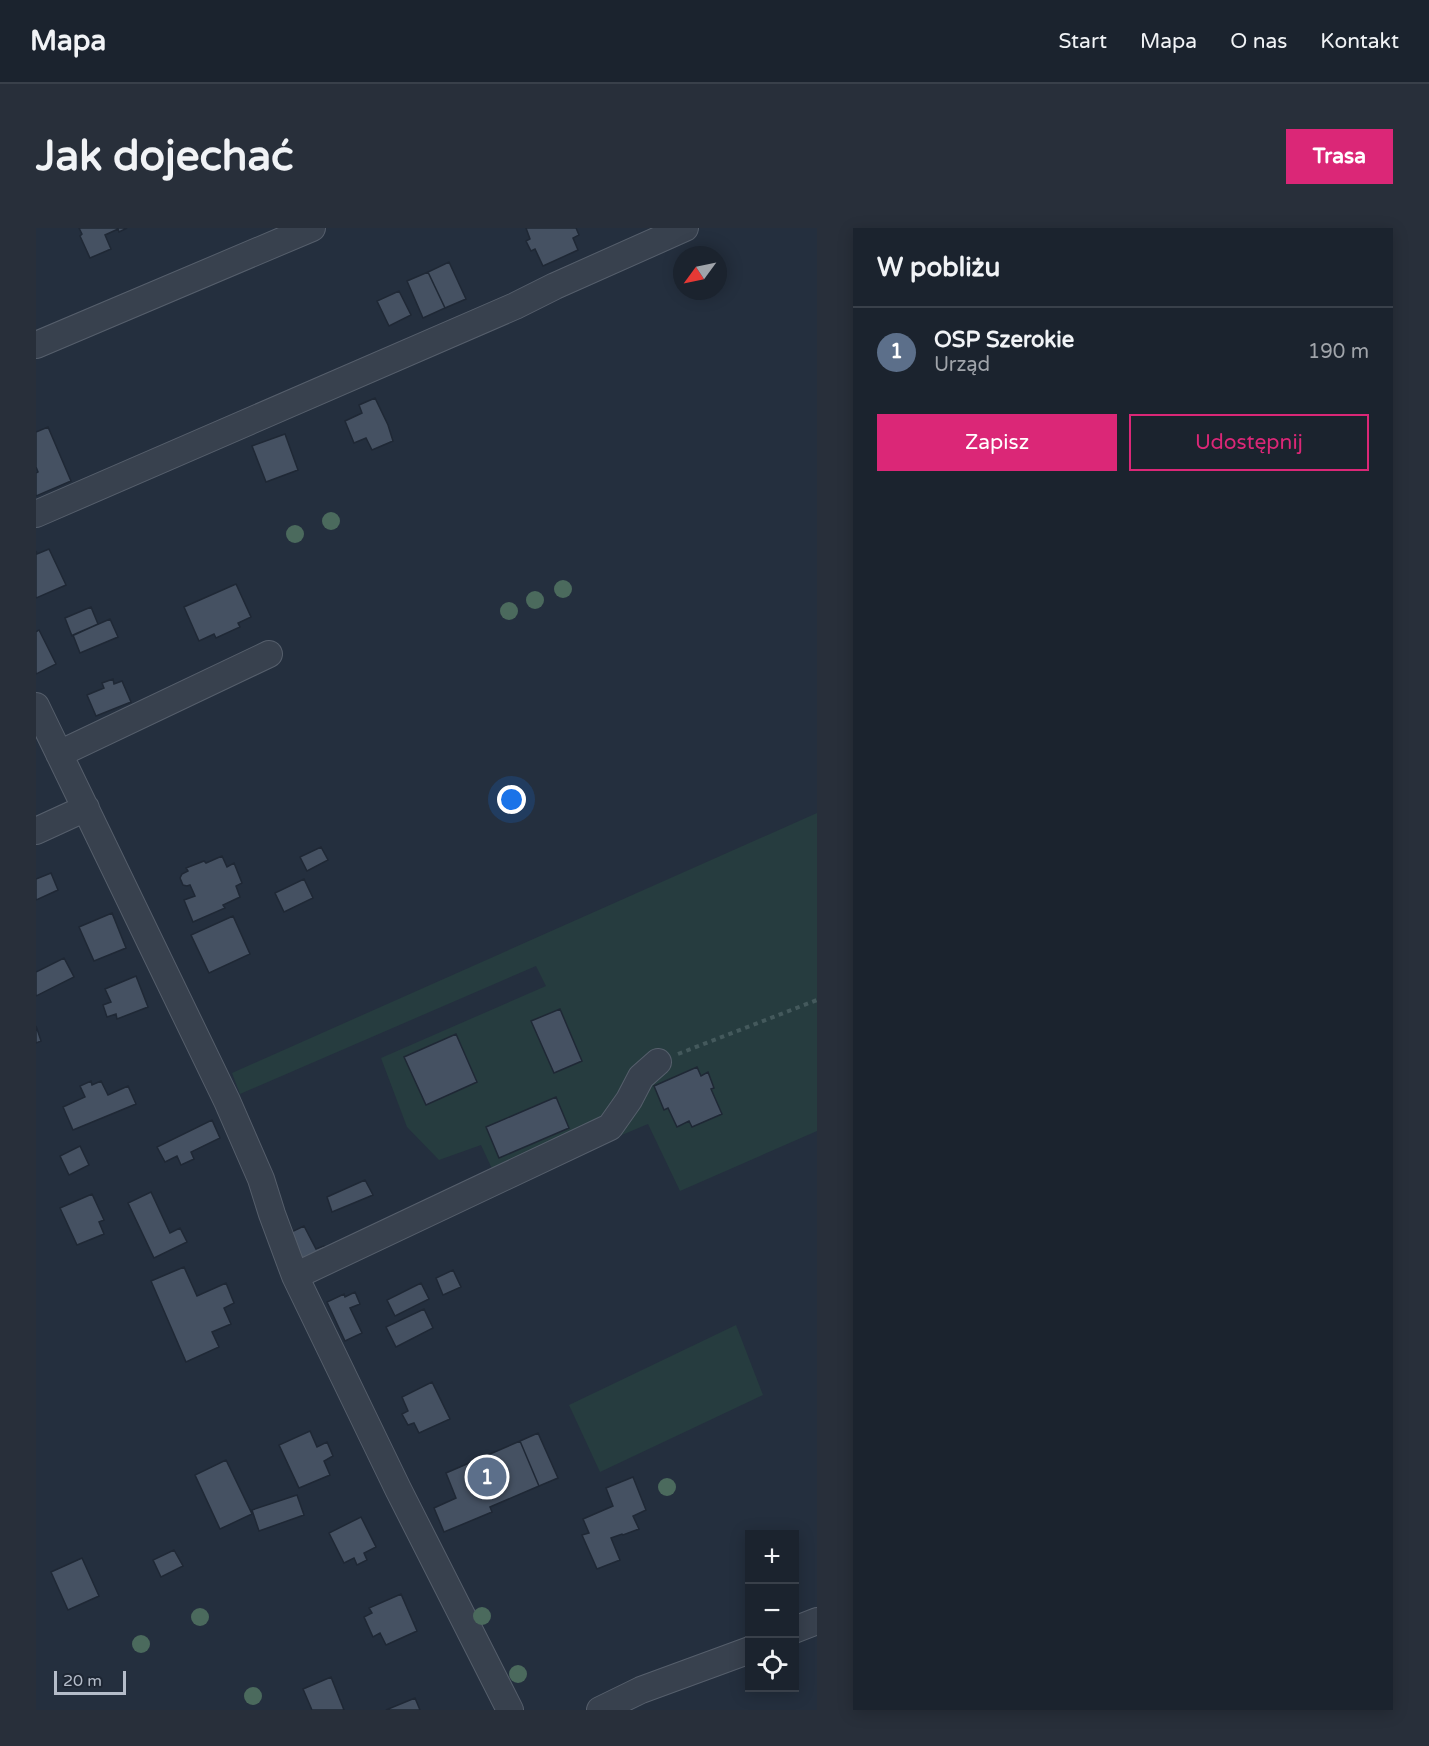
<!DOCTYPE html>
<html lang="pl">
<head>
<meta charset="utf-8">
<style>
	:root { --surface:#1b232e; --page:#282f3a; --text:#f1f3f6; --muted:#a0a4aa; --line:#39404a; --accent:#db2777 }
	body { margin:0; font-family:"Varela Round",sans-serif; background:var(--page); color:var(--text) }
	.controls { position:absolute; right:18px; bottom:18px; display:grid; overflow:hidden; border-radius:0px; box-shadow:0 3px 15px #0003 }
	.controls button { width:54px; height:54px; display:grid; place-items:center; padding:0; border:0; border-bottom:2px solid var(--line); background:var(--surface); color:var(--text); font:30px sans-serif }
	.compass { position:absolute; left:637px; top:18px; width:54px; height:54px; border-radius:50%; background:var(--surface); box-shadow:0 3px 15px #0003; rotate:237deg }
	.scale { position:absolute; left:18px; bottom:15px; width:72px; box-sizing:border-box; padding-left:6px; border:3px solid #b4bcc9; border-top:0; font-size:16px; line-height:21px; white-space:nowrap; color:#b4bcc9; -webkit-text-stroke:4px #1d2633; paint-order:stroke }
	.you { position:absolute; left:476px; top:572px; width:21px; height:21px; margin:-15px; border:4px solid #fff; border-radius:50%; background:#1a73e8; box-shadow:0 0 0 9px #1a73e833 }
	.badge { display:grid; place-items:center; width:39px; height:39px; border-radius:50%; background:var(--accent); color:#fff; font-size:20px; font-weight:700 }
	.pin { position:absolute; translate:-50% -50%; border:3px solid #fff; box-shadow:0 2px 6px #0006 }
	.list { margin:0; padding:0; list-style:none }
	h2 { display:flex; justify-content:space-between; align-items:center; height:78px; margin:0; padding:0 24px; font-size:26px }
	h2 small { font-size:20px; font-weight:400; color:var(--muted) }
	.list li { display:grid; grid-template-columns:39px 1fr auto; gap:18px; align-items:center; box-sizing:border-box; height:90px; padding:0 24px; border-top:2px solid var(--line) }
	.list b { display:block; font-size:22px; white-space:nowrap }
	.list p { margin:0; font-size:20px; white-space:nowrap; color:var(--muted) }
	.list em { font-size:20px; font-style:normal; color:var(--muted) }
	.actions { display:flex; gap:12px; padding:18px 24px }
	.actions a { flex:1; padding:14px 0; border:2px solid var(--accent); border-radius:0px; text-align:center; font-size:21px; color:var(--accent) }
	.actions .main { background:var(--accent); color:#fff }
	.icon { flex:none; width:33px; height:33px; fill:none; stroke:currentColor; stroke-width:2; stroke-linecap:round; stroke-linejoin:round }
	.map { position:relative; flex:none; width:781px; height:1482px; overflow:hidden; border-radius:0px }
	header { display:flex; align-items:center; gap:36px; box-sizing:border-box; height:84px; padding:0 30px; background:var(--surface); border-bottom:2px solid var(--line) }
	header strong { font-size:28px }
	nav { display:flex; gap:33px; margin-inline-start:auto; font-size:21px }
	.intro { display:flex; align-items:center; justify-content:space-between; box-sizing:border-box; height:144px; padding:0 36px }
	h1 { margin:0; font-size:42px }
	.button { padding:15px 27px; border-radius:0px; background:var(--accent); color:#fff; font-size:21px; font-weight:700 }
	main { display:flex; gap:36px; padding:0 36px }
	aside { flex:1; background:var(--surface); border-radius:0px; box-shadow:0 3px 15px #0003 }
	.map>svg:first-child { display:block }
</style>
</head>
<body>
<header>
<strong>Mapa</strong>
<nav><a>Start</a><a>Mapa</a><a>O nas</a><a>Kontakt</a></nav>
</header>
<div class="intro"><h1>Jak dojechać</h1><a class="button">Trasa</a></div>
<main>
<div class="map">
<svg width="781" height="1482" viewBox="0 0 781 1482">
	<rect width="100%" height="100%" fill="#242f3e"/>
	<path fill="#263c3f" d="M781,585V903L644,963L612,896L464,958L445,917L403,932L371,899L345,830L510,758L500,738L204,866L196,845Z
		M700,1097L727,1167L564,1244L533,1177Z"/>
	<path fill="#455162" stroke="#1f2835" stroke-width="1.5" d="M43,0H91L83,4L82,1L69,7L75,21L54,30L44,8L46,6Z
		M490,0H540L543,7L537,10L542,22L507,38L499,21L495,23L490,13L494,11Z
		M413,34L430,71L409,80L392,44Z
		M392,44L409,80L387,90L371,53Z
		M363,63L375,87L353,98L341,73Z
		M339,170L352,197L357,213L336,222L330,210L318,215L309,193L326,185L323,177Z
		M12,199L35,253L0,268V245L2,244L0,239V204Z
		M249,206L262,242L230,254L216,218Z
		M13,321L30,357L0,370V323L1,326Z
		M200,356L215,389L202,395L204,399L180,410L178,406L163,413L148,379Z
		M55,379L62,396L36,408L29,390Z
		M74,391L82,409L44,425L37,407Z
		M3,402L20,436L0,446V404Z
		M77,451L78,456L86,453L95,474L60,488L51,467L68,460L66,455Z
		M285,619L292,632L271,643L264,629Z
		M186,628L191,639L198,635L206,655L200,658L204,669L187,677L189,680L157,694L148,672L159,668L154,657L151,658L147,657L144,650L146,646L152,643L150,640L168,633L170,635Z
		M15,645L22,662L0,672V651Z
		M268,651L277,670L248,684L239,665Z
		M76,685L90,720L58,733L43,699Z
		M197,688L214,726L173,745L155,707Z
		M28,730L38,749L0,768V744Z
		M100,748L112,779L81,791L80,786L71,789L67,777L75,774L69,761Z
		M524,781L546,833L518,845L495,793Z
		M0,798L5,813L0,815Z
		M420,806L441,854L390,877L368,829Z
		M661,839L665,848L672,844L678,860L675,861L686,886L656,899L653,893L641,899L632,880L628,882L618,858Z
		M55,853L56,857L65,853L72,867L92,858L100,876L37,902L27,879L49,869L44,858Z
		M520,869L533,900L463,930L450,899Z
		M176,892L184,910L155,924L158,931L145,937L141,928L129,934L121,919Z
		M44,918L53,937L33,947L24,928Z
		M329,952L337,967L296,984L291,969Z
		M115,964L134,1005L144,1000L151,1014L118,1030L92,975Z
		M56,966L68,992L63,994L68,1006L41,1017L24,980Z
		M268,998L280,1021L288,1018L293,1028L267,1040L251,1006Z
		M148,1039L161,1068L190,1055L198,1075L188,1080L195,1096L176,1104L183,1119L150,1134L115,1053Z
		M417,1042L425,1059L407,1067L400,1050Z
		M385,1055L393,1071L359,1088L351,1072Z
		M319,1064L324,1076L314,1080L326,1105L309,1113L291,1074L308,1066L309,1069Z
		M388,1081L397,1100L360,1119L350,1099Z
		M396,1154L414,1191L383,1205L378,1195L372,1197L366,1186L372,1183L366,1169Z
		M274,1203L281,1219L291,1214L297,1228L288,1233L294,1247L263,1260L243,1217Z
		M502,1205L522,1250L503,1258L484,1213Z
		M484,1213L503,1258L454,1279L456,1284L408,1304L398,1280L420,1270L410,1245Z
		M190,1232L216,1286L184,1301L159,1247Z
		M597,1249L610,1282L597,1288L603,1301L587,1307L586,1306L575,1310L584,1332L561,1341L546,1307L553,1305L547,1291L577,1278L570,1260Z
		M261,1267L268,1287L223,1303L216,1282Z
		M325,1289L340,1319L328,1325L331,1332L321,1337L318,1330L308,1335L293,1305Z
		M138,1322L147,1338L125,1349L117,1332Z
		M46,1330L63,1368L32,1382L15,1344Z
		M365,1366L381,1403L350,1417L344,1405L337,1409L328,1389L336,1385L333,1380Z
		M295,1449L308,1482H276L267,1461Z
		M379,1470L384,1482H350Z"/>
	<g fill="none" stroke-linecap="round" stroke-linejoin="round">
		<defs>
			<path id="minor" d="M0,117L276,0
				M0,286L479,78L519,58L649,0
				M0,478L191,873L225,951L236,986L259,1048L362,1261L474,1482
				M23,526L233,426
				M0,603L50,580
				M259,1048L574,899L593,872L605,849L622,834
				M758,1402L781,1393
				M564,1482L605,1462L714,1422"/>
		</defs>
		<use href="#minor" stroke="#565f6c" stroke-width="28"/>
		<path stroke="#44595c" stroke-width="4" stroke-dasharray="4.5 4.5" stroke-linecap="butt" d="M642,826L781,772"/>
		<use href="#minor" stroke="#38414e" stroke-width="26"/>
	</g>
	<g fill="#4b6a5d">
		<circle cx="295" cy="293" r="9"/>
		<circle cx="259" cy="306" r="9"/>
		<circle cx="527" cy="361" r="9"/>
		<circle cx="499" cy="372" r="9"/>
		<circle cx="473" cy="383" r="9"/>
		<circle cx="631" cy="1259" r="9"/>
		<circle cx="446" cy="1388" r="9"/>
		<circle cx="164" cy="1389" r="9"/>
		<circle cx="105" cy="1416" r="9"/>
		<circle cx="482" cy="1446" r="9"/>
		<circle cx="217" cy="1468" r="9"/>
	</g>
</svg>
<div class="controls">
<button>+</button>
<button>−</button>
<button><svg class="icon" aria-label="locate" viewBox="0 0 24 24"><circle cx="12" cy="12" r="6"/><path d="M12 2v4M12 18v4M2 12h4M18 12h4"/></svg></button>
</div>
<svg class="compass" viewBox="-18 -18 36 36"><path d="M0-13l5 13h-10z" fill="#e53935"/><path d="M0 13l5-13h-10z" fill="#a0a4aa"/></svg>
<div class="scale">20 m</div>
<div class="you"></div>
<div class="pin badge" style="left:451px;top:1249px;background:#5c6f8a">1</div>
</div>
<aside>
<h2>W pobliżu<small></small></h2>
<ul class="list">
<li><span class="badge" style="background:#5c6f8a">1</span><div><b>OSP Szerokie</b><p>Urząd</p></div><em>190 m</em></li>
</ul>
<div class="actions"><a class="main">Zapisz</a><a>Udostępnij</a></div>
</aside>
</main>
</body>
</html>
